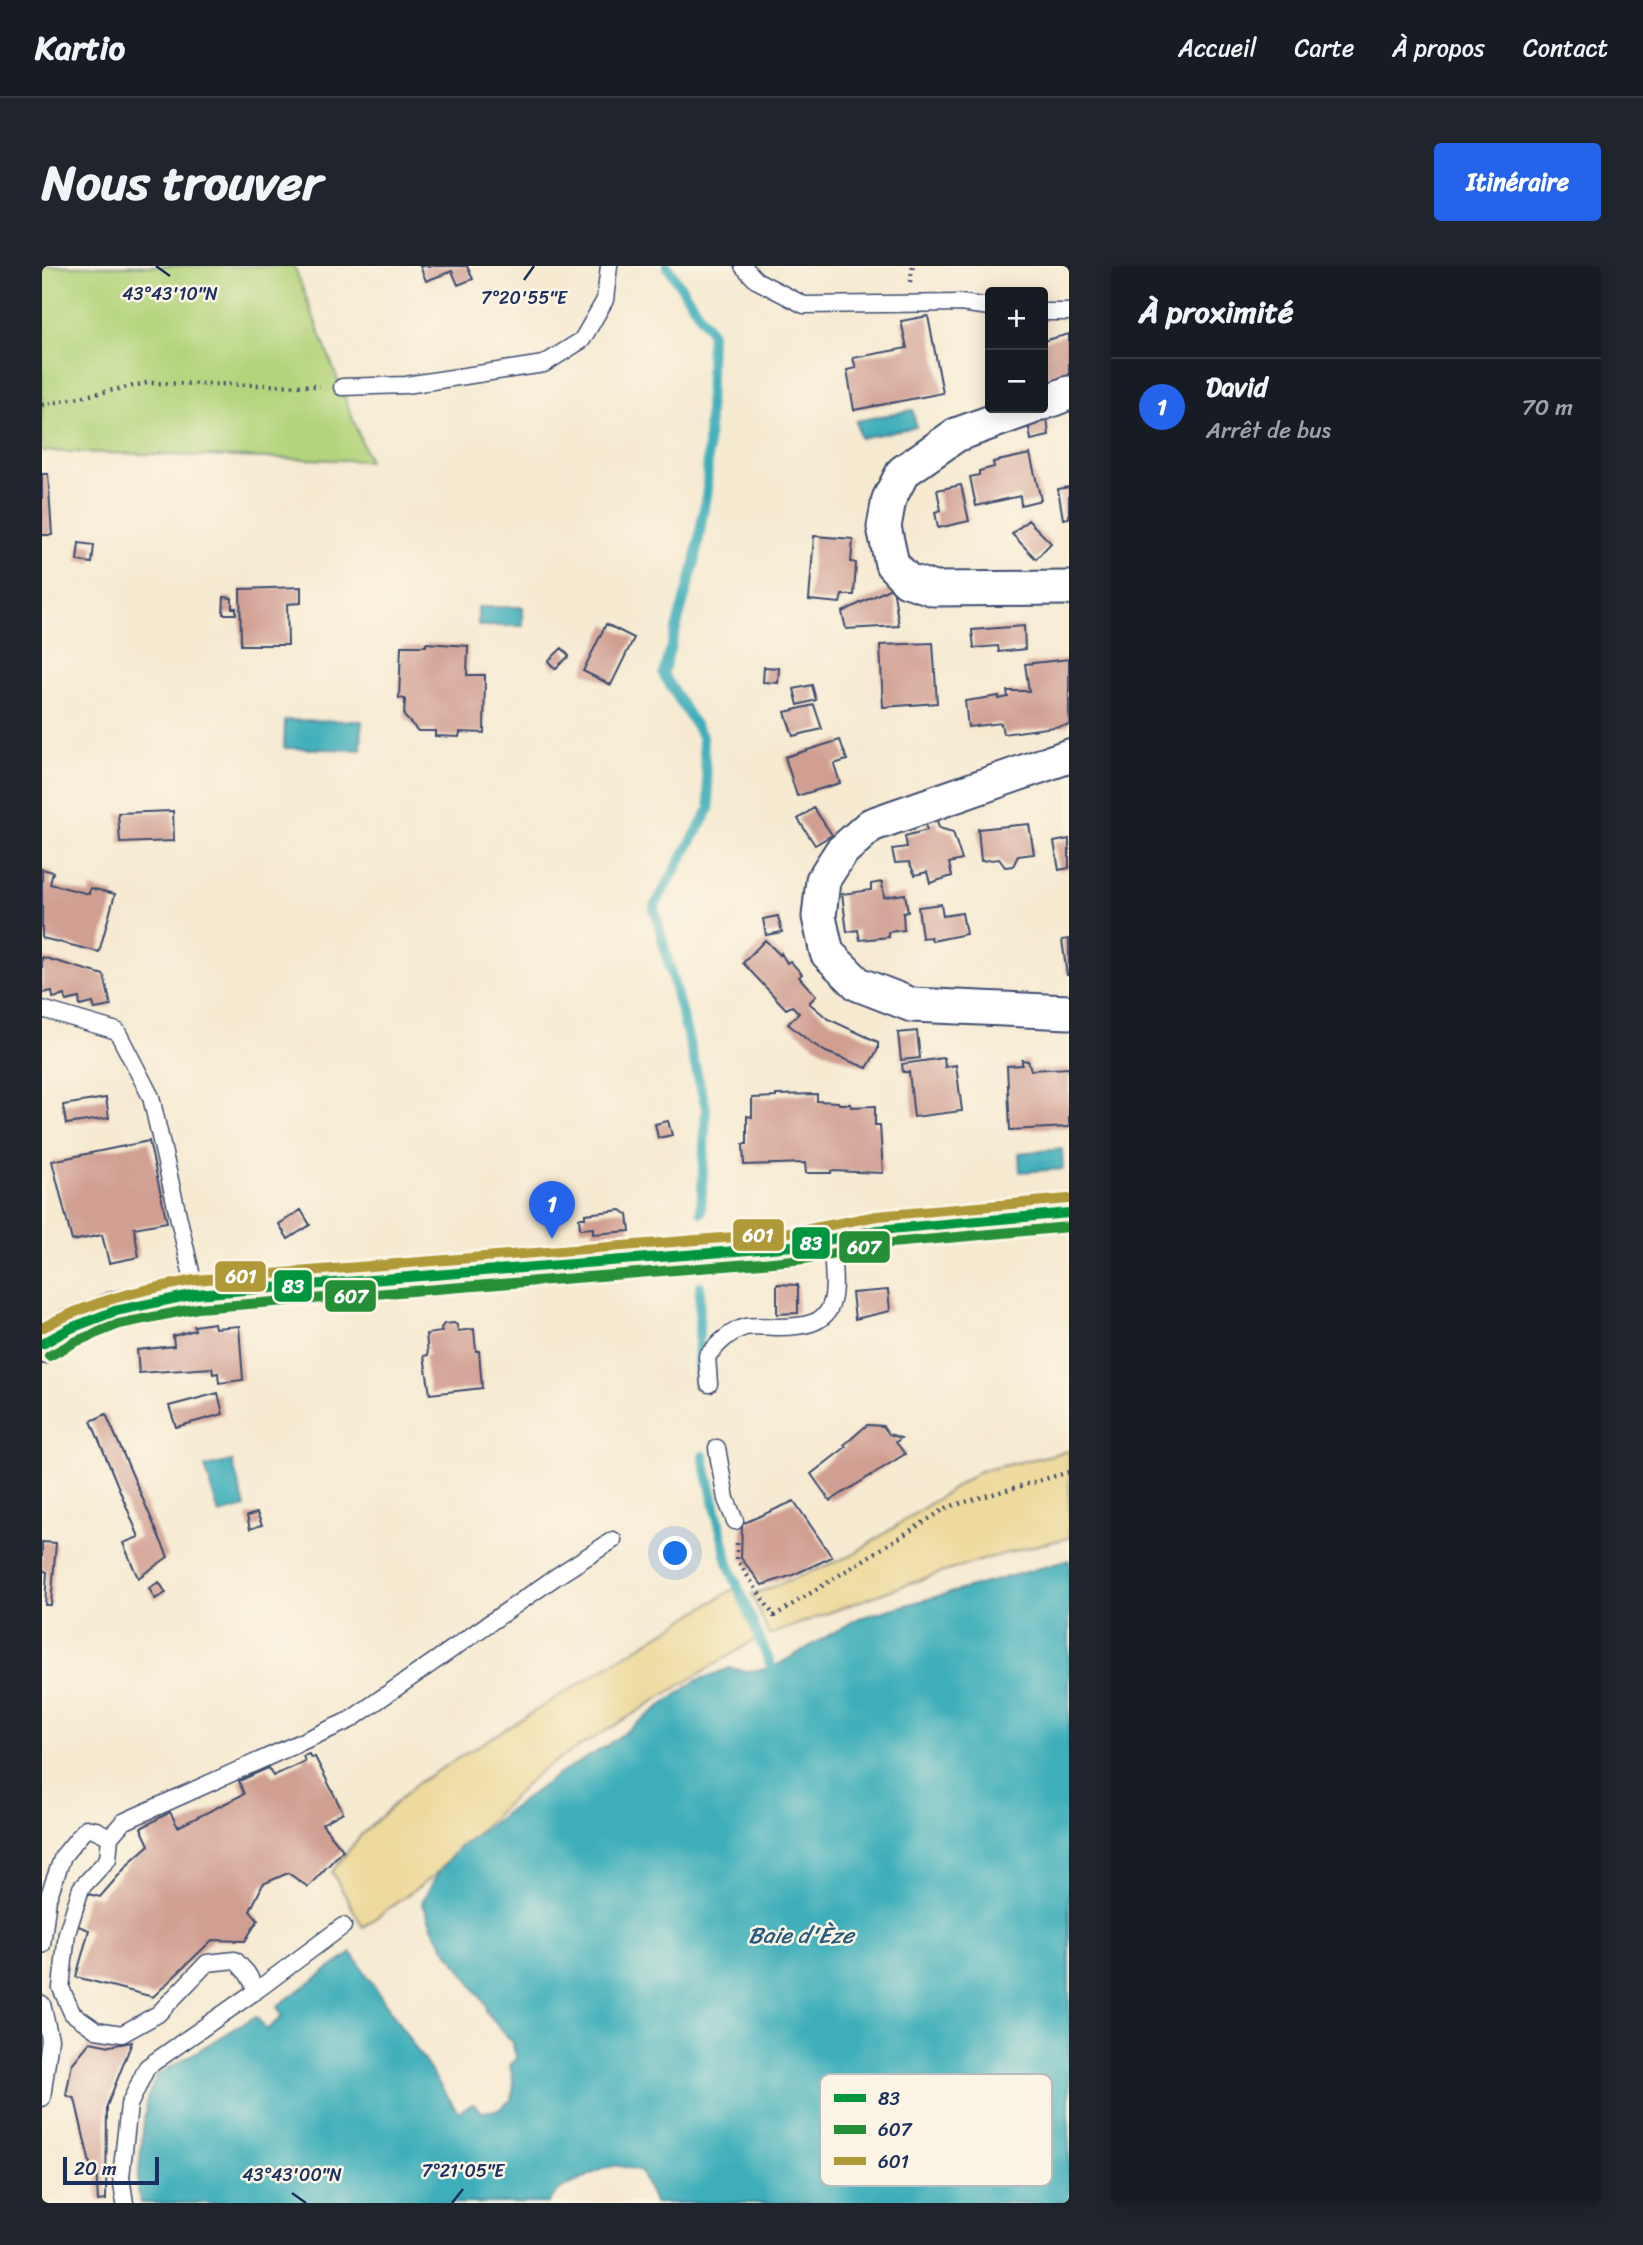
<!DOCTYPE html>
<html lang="fr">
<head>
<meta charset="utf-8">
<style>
	:root { --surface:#171b24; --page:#20242c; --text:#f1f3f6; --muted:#9ea1a6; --line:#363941; --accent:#2563eb }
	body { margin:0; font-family:Sriracha,sans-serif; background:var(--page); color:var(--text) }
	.controls { position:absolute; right:21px; top:21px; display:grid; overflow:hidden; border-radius:7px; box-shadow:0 4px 18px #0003 }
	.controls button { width:63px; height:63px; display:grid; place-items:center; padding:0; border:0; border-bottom:2px solid var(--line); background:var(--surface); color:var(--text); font:35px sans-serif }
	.scale { position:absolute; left:21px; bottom:18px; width:96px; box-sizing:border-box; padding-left:7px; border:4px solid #1b2f5e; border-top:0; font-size:19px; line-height:24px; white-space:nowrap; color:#1b2f5e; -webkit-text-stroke:5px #fcf5e5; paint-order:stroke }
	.you { position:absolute; left:634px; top:1288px; width:24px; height:24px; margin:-18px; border:5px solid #fff; border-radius:50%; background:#1a73e8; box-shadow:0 0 0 10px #1a73e833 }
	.badge { display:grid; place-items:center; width:46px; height:46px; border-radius:50%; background:var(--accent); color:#fff; font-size:23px; font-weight:700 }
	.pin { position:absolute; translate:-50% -58px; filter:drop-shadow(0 2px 4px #0008) }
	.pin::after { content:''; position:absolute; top:37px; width:24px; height:21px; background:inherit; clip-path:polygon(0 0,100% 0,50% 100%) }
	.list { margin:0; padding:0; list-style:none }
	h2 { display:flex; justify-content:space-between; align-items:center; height:91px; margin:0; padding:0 28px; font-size:30px }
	h2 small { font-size:23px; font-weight:400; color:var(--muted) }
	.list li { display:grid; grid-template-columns:46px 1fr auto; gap:21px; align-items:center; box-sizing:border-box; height:98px; padding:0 28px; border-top:2px solid var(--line) }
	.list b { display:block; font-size:26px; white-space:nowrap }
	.list p { margin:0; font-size:23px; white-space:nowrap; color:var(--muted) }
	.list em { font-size:23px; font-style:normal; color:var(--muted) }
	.map { position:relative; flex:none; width:1027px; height:1937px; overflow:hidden; border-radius:7px }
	header { display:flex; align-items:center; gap:42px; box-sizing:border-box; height:98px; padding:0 35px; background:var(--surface); border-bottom:2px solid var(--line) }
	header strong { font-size:33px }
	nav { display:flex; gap:38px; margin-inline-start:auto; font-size:24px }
	.intro { display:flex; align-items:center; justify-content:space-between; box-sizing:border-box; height:168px; padding:0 42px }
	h1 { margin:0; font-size:49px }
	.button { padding:18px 32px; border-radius:7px; background:var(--accent); color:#fff; font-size:24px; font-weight:700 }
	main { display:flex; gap:42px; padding:0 42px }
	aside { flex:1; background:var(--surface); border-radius:7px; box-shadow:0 4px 18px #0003 }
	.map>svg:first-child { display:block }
</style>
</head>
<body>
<header>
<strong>Kartio</strong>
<nav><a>Accueil</a><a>Carte</a><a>À propos</a><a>Contact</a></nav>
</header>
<div class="intro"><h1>Nous trouver</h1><a class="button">Itinéraire</a></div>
<main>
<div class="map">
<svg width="1027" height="1937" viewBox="0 0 1027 1937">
	<rect width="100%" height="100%" fill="#fcf5e5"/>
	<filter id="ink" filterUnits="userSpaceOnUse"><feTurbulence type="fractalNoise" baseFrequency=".0143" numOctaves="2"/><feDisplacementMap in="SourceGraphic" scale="14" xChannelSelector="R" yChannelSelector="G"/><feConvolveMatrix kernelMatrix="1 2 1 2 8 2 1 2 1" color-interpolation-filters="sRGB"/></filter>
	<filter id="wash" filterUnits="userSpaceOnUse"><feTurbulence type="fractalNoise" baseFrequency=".00686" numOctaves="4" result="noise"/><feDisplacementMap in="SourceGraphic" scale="28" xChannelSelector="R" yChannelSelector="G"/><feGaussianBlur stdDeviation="1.57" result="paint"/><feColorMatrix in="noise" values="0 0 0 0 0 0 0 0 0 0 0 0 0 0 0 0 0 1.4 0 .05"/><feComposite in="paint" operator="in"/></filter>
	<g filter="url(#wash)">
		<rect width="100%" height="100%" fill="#f6ead1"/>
		<path fill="#b4d47c" stroke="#68826d" stroke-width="2" d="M0,0H252L327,195L0,185Z"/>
		<path fill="#eeda9e" stroke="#84847e" stroke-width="2" d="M1027,1185V1272C924,1293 825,1333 727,1369L710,1329L808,1290L938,1205Z
			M695,1321L714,1373L498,1505L390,1611L321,1661L290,1606L318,1570L374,1518Z"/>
		<path fill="#3eaeba" stroke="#2c6e8c" stroke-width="2" d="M871,144L874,161L818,172L814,155Z
			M436,341H481V360H436Z
			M243,454L320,455L319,484L242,482Z
			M1020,883L1021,903L978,906L977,887Z
			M190,1195L203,1241L177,1248L163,1201Z
			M1027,1294V1937H612L599,1906C572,1895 566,1900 542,1912C523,1922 520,1918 506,1937H99L95,1925L104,1836L114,1810L214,1750L224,1764L240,1751L235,1740L310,1687L416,1846L431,1838L440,1846L456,1844L469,1834L472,1820L468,1799L475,1793L470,1777L444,1746V1739L393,1667L380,1636L396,1607L416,1582L514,1510L564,1480L654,1415L688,1402L705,1405L730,1402L817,1352Z"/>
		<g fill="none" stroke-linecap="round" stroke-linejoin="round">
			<path stroke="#3eaeba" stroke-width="10" d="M625,0L669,66L665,223L653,296L621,408L660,470L668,542L612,641L664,842L659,946
				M656,1118L658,1020
				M661,1190L687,1300L730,1402"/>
		</g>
		<g id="blocks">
			<path fill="#d09f92" d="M378,0H425L431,13L416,19L410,5L384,15Z
				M886,50L901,127L812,144L805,104L814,102L811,92L865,82L859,55Z
				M1027,68V111L1005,117L1001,105V75Z
				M1005,150L1007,170L989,174L986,156Z
				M988,188L999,234L979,239L978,230L934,240L928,211L937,209V205L952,201L951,196Z
				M0,208H6L10,269H0Z
				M919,219L927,255L896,262L893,246L899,244L895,224Z
				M1027,221V252L1021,253L1016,223Z
				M986,254L1009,277L994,293L970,268Z
				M772,270L811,273L809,296L814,297L812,329H800L798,337L767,334Z
				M37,277L52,279L50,297L35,295Z
				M259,321V337L245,338L246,379H199L198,323Z
				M851,321L857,360L804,363L800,346Z
				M182,331L190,332V342H194V348H181Z
				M564,358L592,372L569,419L541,405Z
				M982,360L983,383L957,386L956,380L932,382L930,364Z
				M384,377L426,380L425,409H443L442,467L418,466L417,471L393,470V465H376L362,450L363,433L357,432L359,380H384Z
				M891,377L895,437L841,441L838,379Z
				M520,382L527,390L513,403L506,395Z
				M1027,393V459L961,468L959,457L926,461L923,435L957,430V433L966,431L965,425H987L983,398Z
				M722,401L737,402L736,417L721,416Z
				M770,419L774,434L756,439L752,423Z
				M772,439L780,463L751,470L743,446Z
				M798,474L805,494L792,498L798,517L755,530L743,491Z
				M772,542L790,569L773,579L756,553Z
				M131,545L132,575L78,577L76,547Z
				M895,554L897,562L911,566L920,594L907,597L910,610L888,617L885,606L873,609L867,596L853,597L850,583L865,581L863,570L885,564L883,558Z
				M987,558L992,588L976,590L971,600L963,601L957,593L939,595L936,563Z
				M1027,573V602L1017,604L1012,576Z
				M0,603L11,606L8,618L47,628L48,622L73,628L57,686L0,672Z
				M840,616L842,631L863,628L866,646L861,647L862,664L846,666L847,671L818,674L816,664L805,666L800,628L829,624V618Z
				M899,638L901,650L920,647L924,668L890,675L889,671L880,672L876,641Z
				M736,650L740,666L724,669L721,653Z
				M1027,673V709H1025L1020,674Z
				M723,674L738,689L739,687L745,697L748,695L760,708L757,711L774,730L767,737L786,753L836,776V783L825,802L784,786L768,776L746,758L757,747L750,740L744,743L701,697Z
				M0,691L62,709L69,740L53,743L51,737L38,740L37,732L24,735L23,729L11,732L10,725L0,727Z
				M875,765L878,792L859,794L856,767Z
				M902,792L903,801L914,799L920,845L872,851L867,806H861L860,798Z
				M980,794L986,795L989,804L1027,802V861L968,864L965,800L980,799Z
				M775,828V835L796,836L797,838H808L809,841L833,840V859H838L841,907L789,905V907H764L763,897L702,899L701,878H705V850L710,851V832L734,831V829Z
				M64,832L67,852L24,858L21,839Z
				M626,855L630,869L616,872L613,858Z
				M107,875L125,956L92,962L97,991L67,997L60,969L30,975L10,895Z
				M259,944L268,959L246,973L237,958Z
				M579,944L586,949L588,965L551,968V962L538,963L537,952H543V948Z
				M735,1018L756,1019V1047L735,1048Z
				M846,1024L848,1045L813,1053L810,1027Z
				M172,1057L173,1062L197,1060L201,1114L177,1117L176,1107L171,1108L170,1102L97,1107L95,1084L132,1080L131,1070L153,1064L152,1060Z
				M412,1057L415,1059L416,1065L432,1063L434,1085H437L440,1122L388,1128L382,1090L386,1089L384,1068L400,1066L399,1062L402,1058Z
				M176,1127L181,1148L134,1161L127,1140Z
				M64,1148L126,1291L96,1312L81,1277L97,1271L49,1155Z
				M825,1159L841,1160L847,1168L859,1172L854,1176L863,1188L788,1235L769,1208L804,1181L802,1179Z
				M752,1235L790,1291L751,1309L720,1319L699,1292L700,1258Z
				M215,1247L220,1259L208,1263L205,1250Z
				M0,1276L14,1277L9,1339H3L5,1306L2,1305L0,1301Z
				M117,1316L124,1327L113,1333L107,1322Z
				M267,1488L269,1492L273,1491L301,1546L280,1558L301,1584L266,1621L246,1607L221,1618L208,1645L216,1654L203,1675L170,1674L111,1731L34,1711L47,1664L36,1660L46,1628L58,1631L90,1594L107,1579L99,1562L128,1546L136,1561L202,1528L197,1515L226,1502L231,1510L263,1495L261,1490Z
				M48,1776L68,1780L90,1776L65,1840L64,1934L56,1935L54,1902H49L33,1833L24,1829L30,1798Z"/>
		</g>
	</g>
	<g filter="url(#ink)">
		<use href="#blocks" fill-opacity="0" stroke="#3c4b6f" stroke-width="2"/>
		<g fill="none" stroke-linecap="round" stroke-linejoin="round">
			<defs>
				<path id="service" d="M701,0L714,14L762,39L918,37L948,41
					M1001,46H1027
					M300,121L364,119L502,98L540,74L563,34L567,0
					M0,743L75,765L109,831L154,1028
					M667,1118L665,1090C676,1078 687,1066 703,1061C713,1059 726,1061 736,1061C797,1061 794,1038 790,984
					M675,1182L684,1233L693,1255
					M0,1679L6,1632L21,1590L44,1562L54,1564L68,1571
					M215,1724L301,1660
					M0,1738L8,1773L0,1832
					M83,1937L79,1911L87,1839L105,1801L215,1724L205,1707L193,1694L165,1697L116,1748L80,1768L54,1764L30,1747L19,1722L25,1667L39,1622L66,1593L68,1571L81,1556L308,1454L515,1310L571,1274"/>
				<path id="minor" d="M1001,137L1027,127
					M988,142L914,169L861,206L847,233L842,261L850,298L865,314L892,323L1027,322
					M1027,490L829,559L799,586L781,614L777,651L785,687L816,718L870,739L1027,746"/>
				<path id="secondary" d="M0,1078L29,1062L73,1045L154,1028L719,983L759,979L836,964L1027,947"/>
			</defs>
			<use href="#service" stroke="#3c4b6f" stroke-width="19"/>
			<use href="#minor" stroke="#3c4b6f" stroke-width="37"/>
			<use href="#secondary" stroke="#3c4b6f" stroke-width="42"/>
			<path stroke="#3c4b6f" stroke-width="4.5" stroke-dasharray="2 5" stroke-linecap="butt" d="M868,16L871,0
				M0,139L105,117L278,120
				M695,1277V1294L732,1350L906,1241L1027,1206"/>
			<use href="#service" stroke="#fff" stroke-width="16"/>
			<use href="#minor" stroke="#fff" stroke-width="33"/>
			<use href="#secondary" stroke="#fae7c3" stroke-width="38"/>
			<defs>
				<path id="bus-1" d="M0,1078L29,1062L73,1045L154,1028L719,983L759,979L836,964L1027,947"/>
				<path id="bus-2" d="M7,1090L35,1075L77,1058L156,1042L720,997L762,993L838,978L1027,961"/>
				<path id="bus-3" d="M0,1062C48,1035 99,1024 153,1014L718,969L757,965L835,950L1026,933"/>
			</defs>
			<use href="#bus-1" stroke="#fcf5e5" stroke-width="16"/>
			<use href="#bus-2" stroke="#fcf5e5" stroke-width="16"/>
			<use href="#bus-3" stroke="#fcf5e5" stroke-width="16"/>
			<use href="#bus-1" stroke="#009640" stroke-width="10"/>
			<use href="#bus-2" stroke="#258f37" stroke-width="10"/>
			<use href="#bus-3" stroke="#af9938" stroke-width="10"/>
		</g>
	</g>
	<path fill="none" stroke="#1b2f5e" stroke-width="2.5" d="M114,0L128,10M482,14L492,0M250,1927L264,1937M410,1937L421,1923"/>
	<g text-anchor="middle" stroke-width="5" stroke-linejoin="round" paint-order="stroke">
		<g font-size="23" font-style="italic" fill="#275b7e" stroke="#fcf5e5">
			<text x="759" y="1677">Baie d'Èze</text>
		</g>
	</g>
	<rect x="778" y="1808" width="232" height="112" rx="10" fill="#fcf5e5" stroke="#b8babc" stroke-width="2"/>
	<rect x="792" y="1828" width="32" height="8" fill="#009640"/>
	<rect x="792" y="1859" width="32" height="9" fill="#258f37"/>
	<rect x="792" y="1891" width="32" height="8" fill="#af9938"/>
	<g font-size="19" fill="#1b2f5e">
		<text x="836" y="1839">83</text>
		<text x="836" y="1870">607</text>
		<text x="836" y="1902">601</text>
	</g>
	<g font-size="18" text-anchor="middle" fill="#1b2f5e" stroke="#fcf5e5" stroke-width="5" stroke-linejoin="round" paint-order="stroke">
		<text x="128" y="34">43°43'10"N</text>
		<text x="482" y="38">7°20'55"E</text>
		<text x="421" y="1911">7°21'05"E</text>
		<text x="250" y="1915">43°43'00"N</text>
	</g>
	<g stroke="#fcf5e5" stroke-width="2.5">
		<rect x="690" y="952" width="53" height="34" rx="7" fill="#af9938"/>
		<rect x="749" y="960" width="40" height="34" rx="7" fill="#009640"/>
		<rect x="796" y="964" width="53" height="34" rx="7" fill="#258f37"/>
		<rect x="172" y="994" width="53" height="33" rx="7" fill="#af9938"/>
		<rect x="231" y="1003" width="40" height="34" rx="7" fill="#009640"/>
		<rect x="282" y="1013" width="53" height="34" rx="7" fill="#258f37"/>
	</g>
	<g font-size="19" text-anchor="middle" font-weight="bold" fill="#fff">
		<text x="716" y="976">601</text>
		<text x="769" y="984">83</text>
		<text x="822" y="988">607</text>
		<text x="199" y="1017">601</text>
		<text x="251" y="1027">83</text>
		<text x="309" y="1037">607</text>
	</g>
</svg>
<div class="controls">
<button>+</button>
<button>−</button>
</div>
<div class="scale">20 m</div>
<div class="you"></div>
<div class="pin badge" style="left:510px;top:973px">1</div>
</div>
<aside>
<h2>À proximité<small></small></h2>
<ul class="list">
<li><span class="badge">1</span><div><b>David</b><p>Arrêt de bus</p></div><em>70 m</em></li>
</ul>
</aside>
</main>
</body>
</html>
